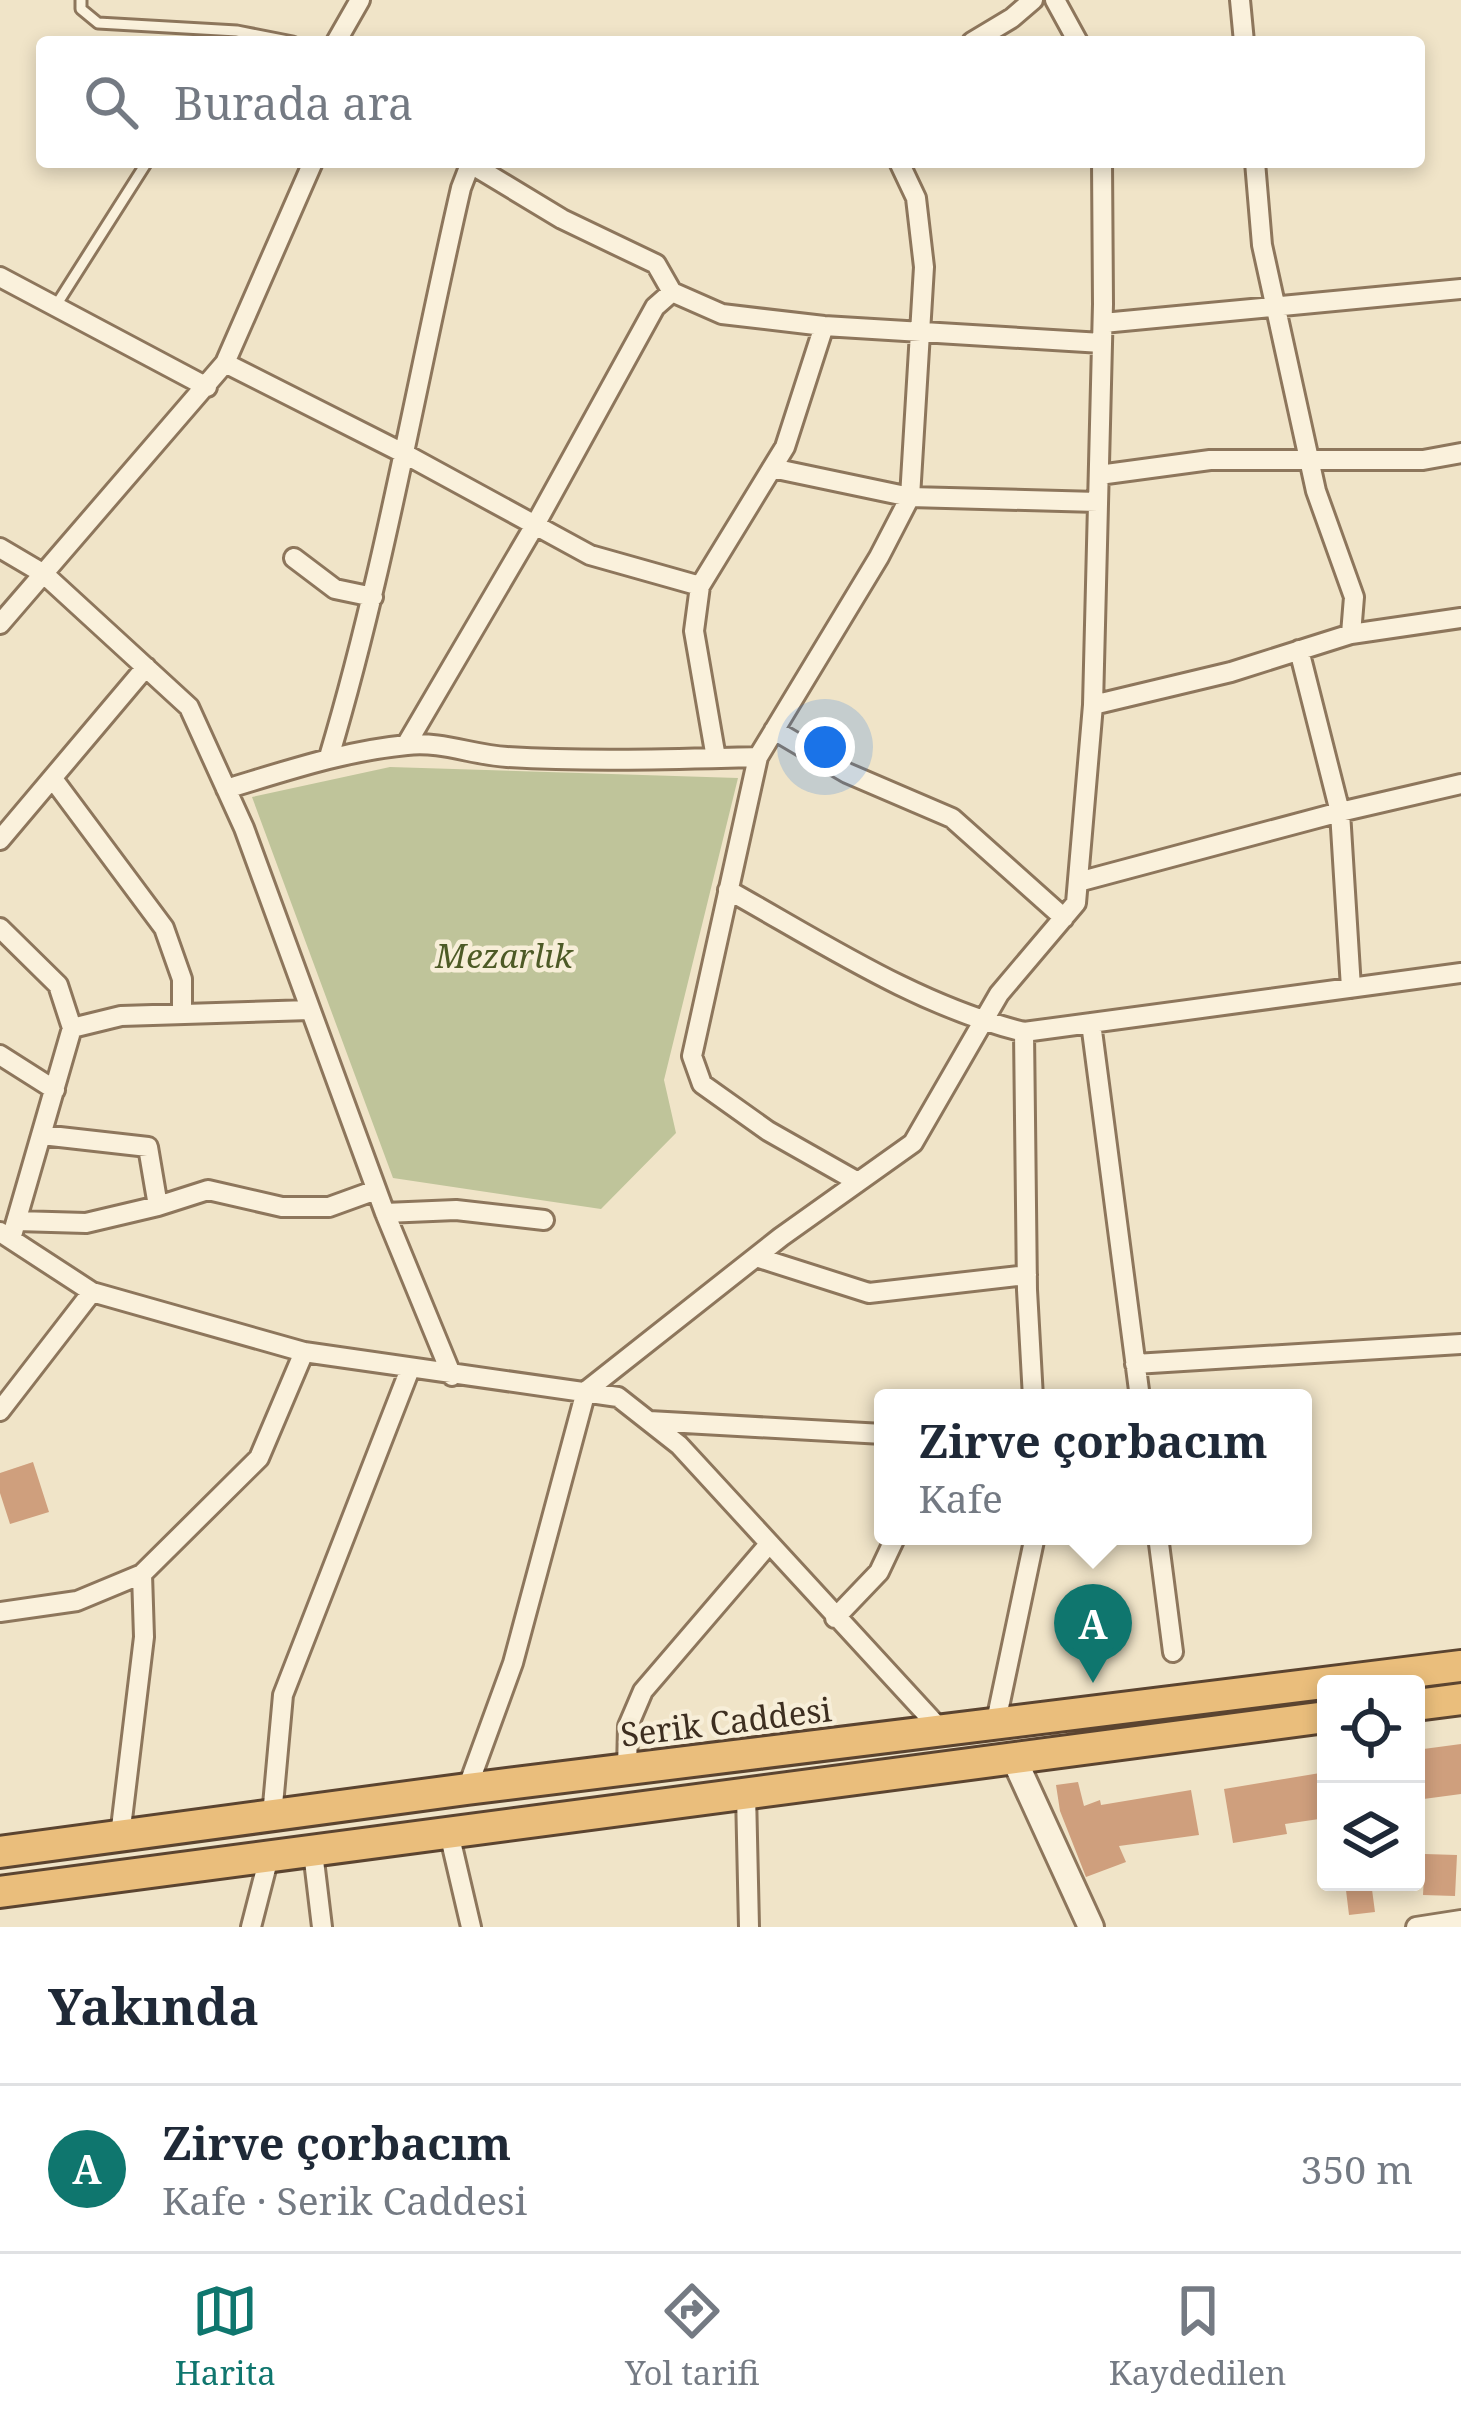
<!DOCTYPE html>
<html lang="tr">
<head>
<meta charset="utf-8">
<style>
	:root { --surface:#fff; --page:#f6f6f7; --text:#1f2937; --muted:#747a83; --line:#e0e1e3; --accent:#0f766e }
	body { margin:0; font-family:"Noto Serif",serif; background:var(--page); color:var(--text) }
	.controls { position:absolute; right:36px; bottom:36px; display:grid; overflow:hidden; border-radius:12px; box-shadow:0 6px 18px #0003 }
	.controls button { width:108px; height:108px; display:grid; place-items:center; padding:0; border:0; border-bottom:3px solid var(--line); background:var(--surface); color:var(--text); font:60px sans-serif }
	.you { position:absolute; left:825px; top:747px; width:42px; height:42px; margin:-30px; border:9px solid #fff; border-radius:50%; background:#1a73e8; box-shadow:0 0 0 18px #1a73e833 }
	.badge { display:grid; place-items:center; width:78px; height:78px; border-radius:50%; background:var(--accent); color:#fff; font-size:39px; font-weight:700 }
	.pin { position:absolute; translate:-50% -99px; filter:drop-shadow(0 3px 6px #0008) }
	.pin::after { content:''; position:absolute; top:63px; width:42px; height:36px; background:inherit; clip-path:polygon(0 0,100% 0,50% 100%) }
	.popup { position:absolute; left:874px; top:1389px; width:438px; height:156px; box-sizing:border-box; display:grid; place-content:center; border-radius:12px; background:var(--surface); filter:drop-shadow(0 3px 9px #0005); font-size:39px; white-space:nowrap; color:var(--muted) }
	.popup b { font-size:45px; color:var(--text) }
	.popup::after { content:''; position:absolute; left:50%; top:100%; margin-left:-24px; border:24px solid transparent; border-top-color:var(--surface) }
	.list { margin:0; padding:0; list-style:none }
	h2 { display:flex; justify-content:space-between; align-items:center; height:156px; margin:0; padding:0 48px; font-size:51px }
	h2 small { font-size:39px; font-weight:400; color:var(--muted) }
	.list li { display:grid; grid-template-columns:78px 1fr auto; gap:36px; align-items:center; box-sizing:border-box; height:168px; padding:0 48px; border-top:3px solid var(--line) }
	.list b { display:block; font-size:45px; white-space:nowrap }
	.list p { margin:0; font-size:39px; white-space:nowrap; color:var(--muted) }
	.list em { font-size:39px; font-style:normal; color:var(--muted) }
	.icon { flex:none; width:66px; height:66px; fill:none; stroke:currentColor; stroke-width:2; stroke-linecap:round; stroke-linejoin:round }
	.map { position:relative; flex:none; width:1461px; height:1927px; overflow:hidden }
	.search { position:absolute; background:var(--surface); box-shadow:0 6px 18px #0003; left:36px; right:36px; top:36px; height:132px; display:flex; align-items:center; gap:30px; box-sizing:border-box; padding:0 42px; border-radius:12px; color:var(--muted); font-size:45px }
	.sheet { height:324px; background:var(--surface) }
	nav { display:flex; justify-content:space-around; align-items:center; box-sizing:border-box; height:168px; border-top:3px solid var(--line); background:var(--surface); font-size:33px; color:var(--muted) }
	nav a { display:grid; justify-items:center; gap:6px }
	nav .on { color:var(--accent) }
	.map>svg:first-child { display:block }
</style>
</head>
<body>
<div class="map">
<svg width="1461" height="1927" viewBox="0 0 1461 1927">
	<rect width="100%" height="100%" fill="#f0e4c8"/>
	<path fill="#bfc49a" d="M390,767L738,778L664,1080L676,1133L601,1209L393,1178L252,797Z"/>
	<path fill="#cf9f7d" d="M33,1462L49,1512L10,1524L0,1493V1473Z
		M1461,1744V1794L1416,1800V1750Z
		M1326,1772V1818L1285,1824L1287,1834L1233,1843L1224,1789Z
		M1078,1782L1084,1806L1100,1800L1101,1805L1191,1790L1199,1835L1119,1846L1126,1862L1086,1877L1060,1811L1056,1785Z
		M1425,1854L1457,1855L1455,1896L1423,1895Z
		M1345,1882H1371L1375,1912L1349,1915Z"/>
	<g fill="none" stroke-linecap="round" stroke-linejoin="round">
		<defs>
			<path id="service" d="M81,0V9L98,23L237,31L293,42
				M55,307L147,162"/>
			<path id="minor" d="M1055,0L1078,42
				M1240,0L1244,42
				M336,42L360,0
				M972,42L1012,18L1033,0
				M1255,162L1262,245L1316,491L1354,597L1351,634
				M471,164L562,219L656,264L672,292L722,314L824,326L1102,343
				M0,277L207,387
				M1103,323L1461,289
				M225,363L403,453L590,555L700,586
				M772,468L910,497L1098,502
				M1099,475L1210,460H1423L1461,453
				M0,548L44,574L189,707L244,828L385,1213L452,1376
				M294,558L335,589L373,597
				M0,624L225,363L313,162
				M1299,650L1340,812L1351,988
				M1093,705L1231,672L1351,634L1461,618
				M774,730L847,773L952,818L1064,918
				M406,745L535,525L655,307L672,292
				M329,757C385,570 417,378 461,188L471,162
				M716,758L694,631L700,586L785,447L824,326
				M53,779L164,928L182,979V1013
				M226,789C286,771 344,751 407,745C442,741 472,755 507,757C591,762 674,759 758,757
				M0,840L146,667
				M1078,882L1340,812L1461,784
				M728,890C823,943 918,1006 1024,1032L1461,973
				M0,928L58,985L72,1028L11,1239
				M1091,1023L1140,1398
				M72,1028L121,1016L310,1010
				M1024,1032L1027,1290L1033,1398
				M0,1055L55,1090
				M42,1135L148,1147L158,1206L208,1190L282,1207H329L376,1190
				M858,1182L768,1131L702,1084L692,1056L758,757L879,557L910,497L924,267L916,198L899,162
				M385,1213L456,1210L544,1220
				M17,1221L86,1223L158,1206
				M0,1232L92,1292L304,1352L618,1397L679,1445L943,1732
				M756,1257L869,1293L1027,1275
				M1135,1364L1461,1344
				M0,1411L92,1292
				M649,1421L883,1434
				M1158,1536L1173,1652
				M0,1612L77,1601L142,1574L259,1458L304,1352
				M835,1618L879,1572L896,1536
				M995,1726L1035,1536
				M627,1770L628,1726L643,1691L769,1544
				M467,1789L513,1663L586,1391L781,1237L913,1143L999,994L1076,903L1093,705L1103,304L1102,162
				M746,1793L749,1927
				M272,1816L283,1695L410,1369
				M449,1833L471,1927
				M120,1836L144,1637L142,1574
				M313,1852L322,1927
				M251,1927L269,1857
				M1416,1927L1461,1920"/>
			<path id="tertiary" d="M1014,1759L1091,1927"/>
			<path id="trunk" d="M1416,1705L1461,1699
				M0,1852L467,1789L1461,1666
				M0,1892L1326,1717"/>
		</defs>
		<use href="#service" stroke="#8d765c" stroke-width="15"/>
		<use href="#minor" stroke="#8d765c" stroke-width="24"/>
		<use href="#tertiary" stroke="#8d765c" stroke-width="30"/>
		<use href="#trunk" stroke="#5b4430" stroke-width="36"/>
		<use href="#service" stroke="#faf1dc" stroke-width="9"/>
		<use href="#minor" stroke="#faf1dc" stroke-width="18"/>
		<use href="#tertiary" stroke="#faf1dc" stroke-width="24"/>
		<use href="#trunk" stroke="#eabe7c" stroke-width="30"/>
	</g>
	<g text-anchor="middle" stroke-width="9" stroke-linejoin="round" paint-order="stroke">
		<g font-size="33" font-style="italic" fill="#4d5a26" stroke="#f7eed8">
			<text x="504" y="968">Mezarlık</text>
		</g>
		<g font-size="33" fill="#3d2e20" stroke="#f7eed8">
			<text transform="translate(726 1722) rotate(-7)" y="12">Serik Caddesi</text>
		</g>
	</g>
</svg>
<div class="controls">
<button><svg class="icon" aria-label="locate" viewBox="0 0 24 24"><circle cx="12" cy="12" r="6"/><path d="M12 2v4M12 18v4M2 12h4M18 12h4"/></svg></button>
<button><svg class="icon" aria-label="layers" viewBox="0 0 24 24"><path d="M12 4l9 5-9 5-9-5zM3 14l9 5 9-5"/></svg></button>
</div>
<div class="you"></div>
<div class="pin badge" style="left:1093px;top:1683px">A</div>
<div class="popup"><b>Zirve çorbacım</b>Kafe</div>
<div class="search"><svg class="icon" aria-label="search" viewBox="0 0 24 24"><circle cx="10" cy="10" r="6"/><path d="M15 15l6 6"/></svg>Burada ara</div>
</div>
<section class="sheet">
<h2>Yakında<small></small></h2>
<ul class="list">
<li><span class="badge">A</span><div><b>Zirve çorbacım</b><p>Kafe · Serik Caddesi</p></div><em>350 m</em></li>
</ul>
</section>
<nav>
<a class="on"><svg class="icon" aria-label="map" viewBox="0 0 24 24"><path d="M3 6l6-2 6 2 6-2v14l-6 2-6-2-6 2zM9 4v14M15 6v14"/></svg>Harita</a>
<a><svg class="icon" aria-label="directions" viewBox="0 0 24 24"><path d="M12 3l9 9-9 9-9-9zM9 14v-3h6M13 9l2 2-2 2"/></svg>Yol tarifi</a>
<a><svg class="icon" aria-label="saved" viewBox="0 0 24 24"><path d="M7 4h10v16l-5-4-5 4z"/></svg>Kaydedilen</a>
</nav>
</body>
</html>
